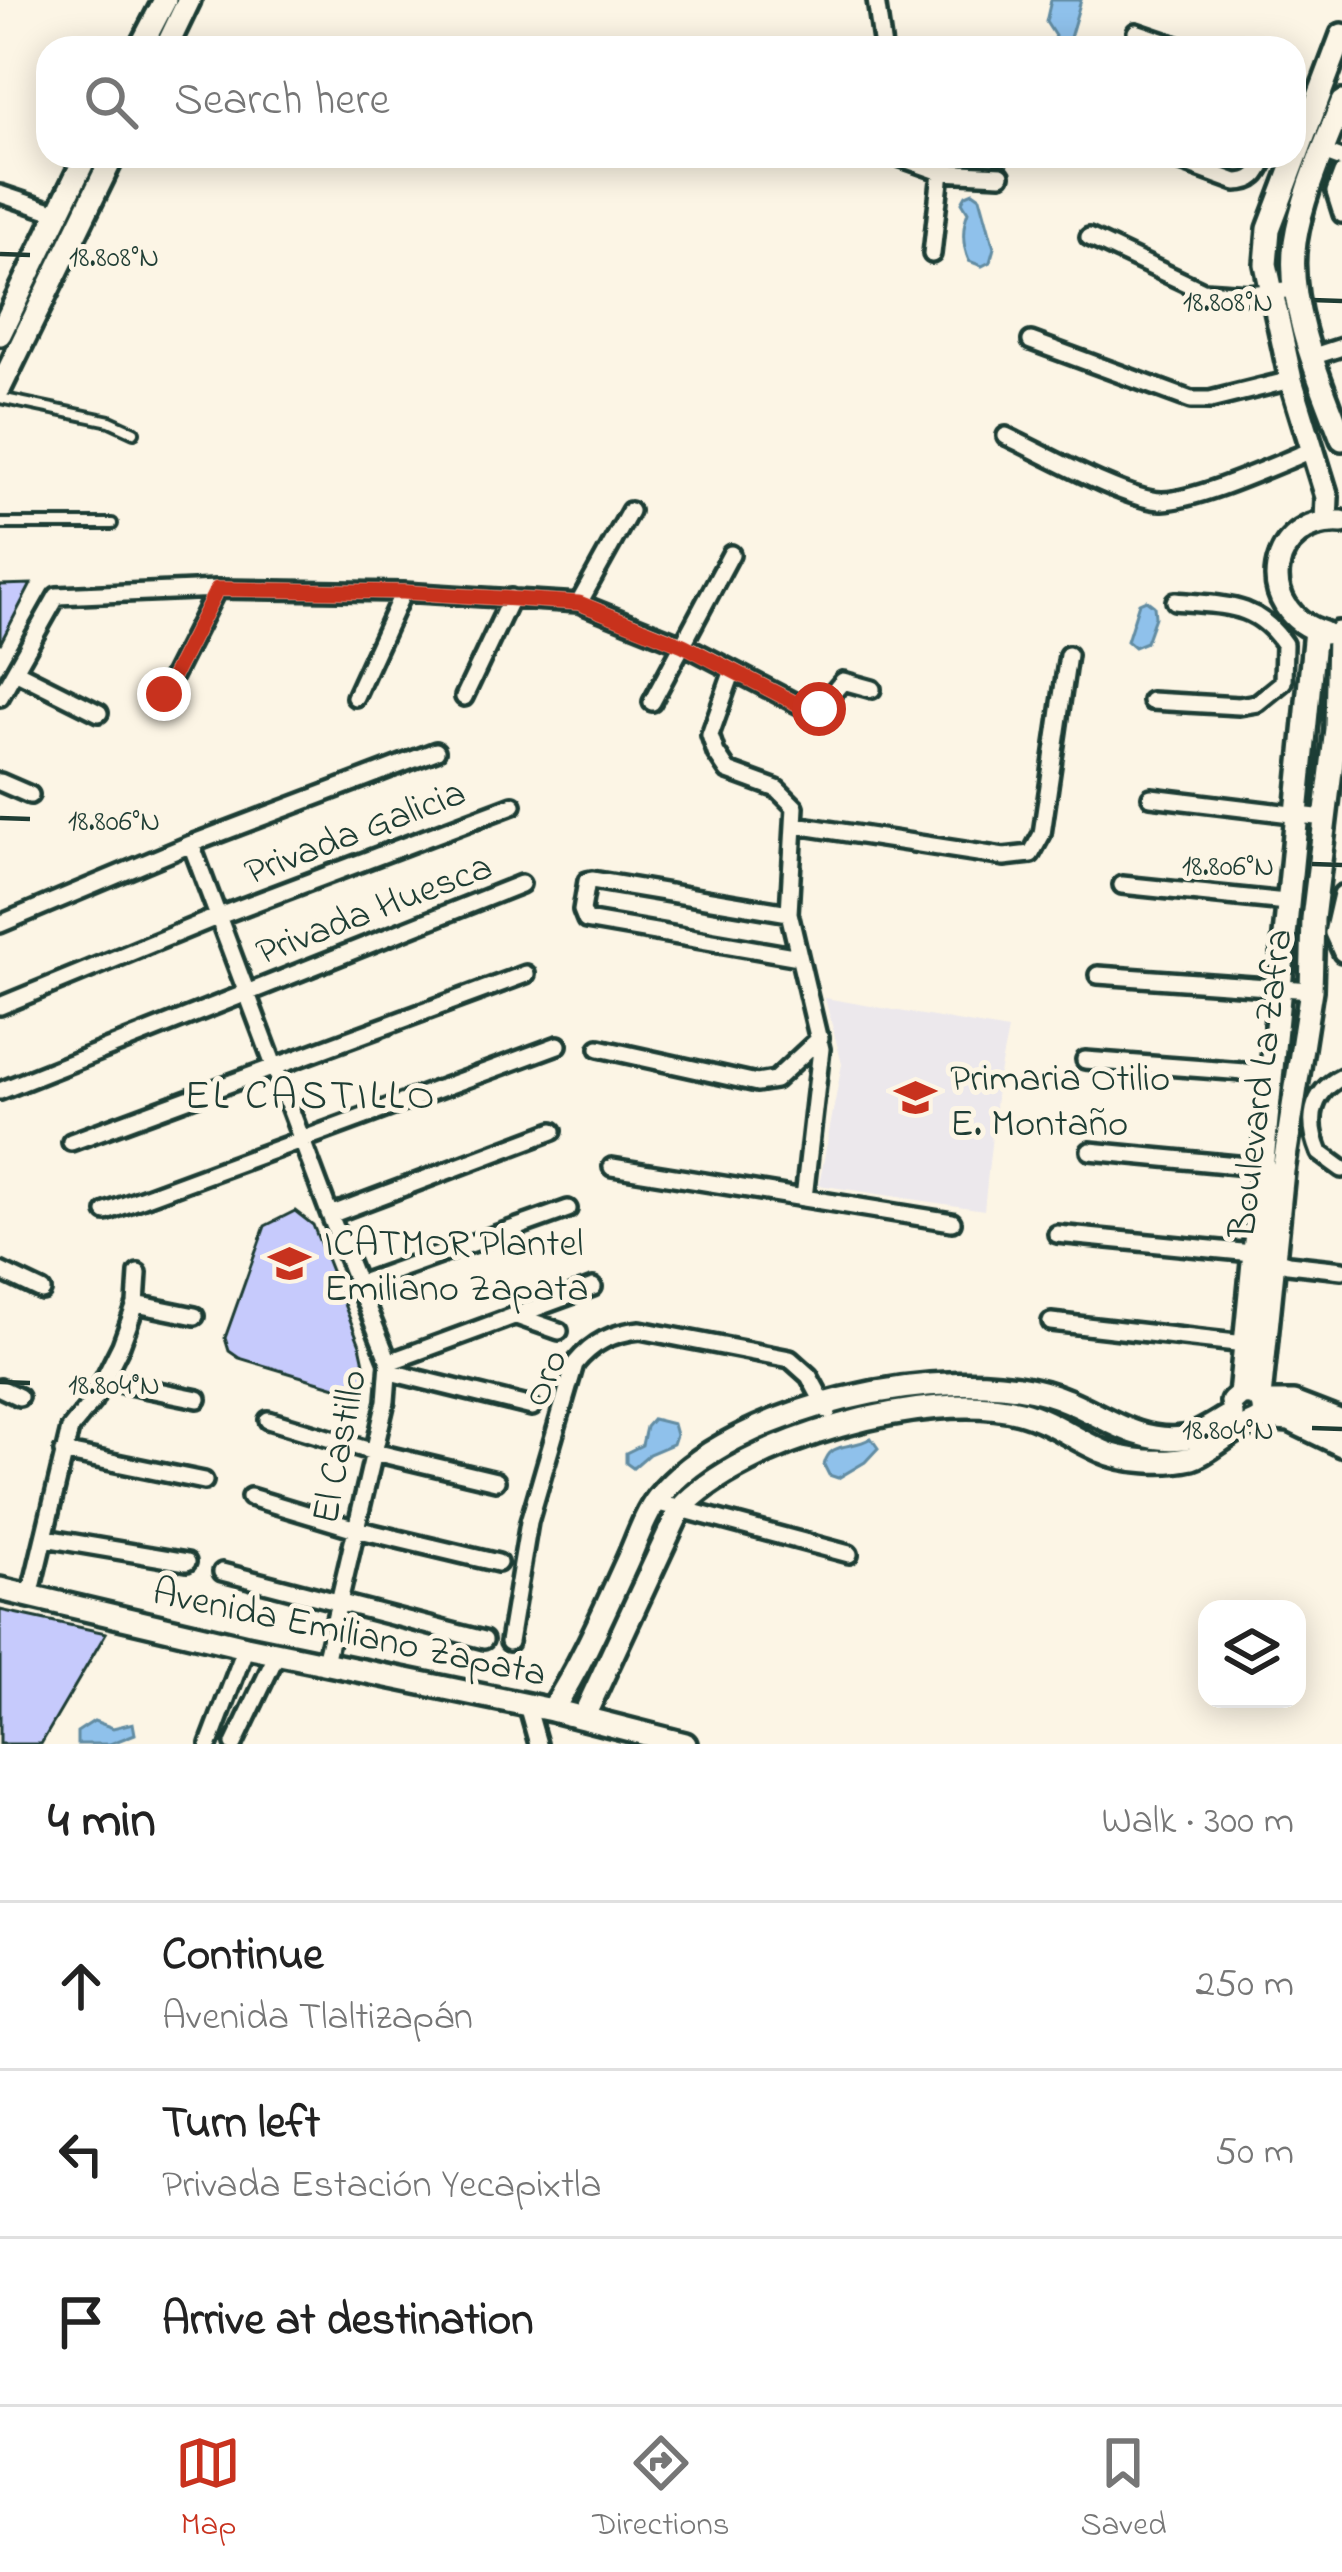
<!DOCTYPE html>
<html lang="en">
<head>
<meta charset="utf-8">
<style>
	:root { --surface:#fff; --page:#f2f2f2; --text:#222; --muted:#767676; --line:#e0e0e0; --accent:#c8321e }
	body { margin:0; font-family:"Indie Flower",sans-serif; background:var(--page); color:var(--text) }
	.controls { position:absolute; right:36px; bottom:36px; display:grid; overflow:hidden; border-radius:24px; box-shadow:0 6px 30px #0003 }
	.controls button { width:108px; height:108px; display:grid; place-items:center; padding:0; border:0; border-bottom:3px solid var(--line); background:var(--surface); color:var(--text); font:60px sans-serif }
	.stop { position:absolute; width:36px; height:36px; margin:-27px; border:9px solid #c8321e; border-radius:50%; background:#fff }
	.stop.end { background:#c8321e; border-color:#fff; box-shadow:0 3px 12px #0008 }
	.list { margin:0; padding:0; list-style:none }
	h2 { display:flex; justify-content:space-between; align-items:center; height:156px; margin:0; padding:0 48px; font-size:51px }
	h2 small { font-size:39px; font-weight:400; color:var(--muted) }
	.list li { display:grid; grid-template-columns:78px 1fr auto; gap:36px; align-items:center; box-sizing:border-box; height:168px; padding:0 48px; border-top:3px solid var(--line) }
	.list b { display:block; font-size:45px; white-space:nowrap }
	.list p { margin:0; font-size:39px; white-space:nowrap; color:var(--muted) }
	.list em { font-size:39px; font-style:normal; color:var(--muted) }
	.icon { flex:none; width:66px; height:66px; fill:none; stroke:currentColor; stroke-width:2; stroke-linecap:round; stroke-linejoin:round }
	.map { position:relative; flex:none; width:1342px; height:1744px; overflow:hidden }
	.search { position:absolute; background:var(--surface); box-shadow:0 6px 30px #0003; left:36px; right:36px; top:36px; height:132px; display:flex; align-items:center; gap:30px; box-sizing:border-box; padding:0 42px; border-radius:36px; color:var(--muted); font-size:45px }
	.sheet { height:660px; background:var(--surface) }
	nav { display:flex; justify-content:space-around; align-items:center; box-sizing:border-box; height:168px; border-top:3px solid var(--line); background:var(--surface); font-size:33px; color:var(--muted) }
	nav a { display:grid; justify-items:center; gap:6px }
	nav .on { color:var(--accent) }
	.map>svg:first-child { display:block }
</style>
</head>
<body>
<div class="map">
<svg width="1342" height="1744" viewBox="0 0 1342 1744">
	<rect width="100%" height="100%" fill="#fcf5e5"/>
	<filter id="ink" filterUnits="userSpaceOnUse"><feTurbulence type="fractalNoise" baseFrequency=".00833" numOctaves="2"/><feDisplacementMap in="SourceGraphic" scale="24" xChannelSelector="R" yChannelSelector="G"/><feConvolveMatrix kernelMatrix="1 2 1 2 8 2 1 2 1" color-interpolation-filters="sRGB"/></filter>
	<g filter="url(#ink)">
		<path fill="#ece8ec" d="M825,998L1008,1030L998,1079L984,1210L819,1185L842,1064Z"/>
		<path fill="#8fc1eb" stroke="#628ca2" stroke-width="3" d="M1051,0H1081L1067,48H1049L1055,36L1046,22Z
			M973,192L980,197L994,248L990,262L982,266L969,261C962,245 962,227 968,212L962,202L966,195Z
			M1146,600L1154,606L1155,617L1146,642L1134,647L1127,641L1139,603Z
			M653,1419L673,1424L676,1435L673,1444L649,1454L633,1468L626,1463V1453L642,1445L646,1427Z
			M871,1438L878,1448L865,1462L838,1478L829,1475L824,1465C830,1440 852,1450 871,1438Z
			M94,1721L113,1728L133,1723L135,1734L110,1744H77V1732Z"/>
		<path fill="#c6cafc" stroke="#1f3d34" stroke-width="3" d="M31,584L0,644V585Z
			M295,1211L313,1225L360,1345L368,1382L366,1396L239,1358L229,1351L225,1338L265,1226Z
			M0,1610L106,1633L41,1744H0Z"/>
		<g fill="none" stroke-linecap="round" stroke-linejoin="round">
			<defs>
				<path id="lane" d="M0,398L110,421L134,432
					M0,524H112"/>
				<path id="street" d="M876,0L883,48
					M1136,32L1183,48
					M1323,152L1342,159
					M896,156L941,172L1001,175
					M1165,156L1236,182C1256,182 1259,173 1267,156
					M1342,173L1335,192L1342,214
					M0,194L57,213
					M1089,237L1203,291L1249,294L1295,289
					M932,254L941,172
					M1031,341L1191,400H1210L1291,380
					M1311,357L1342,347
					M1006,436C1040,452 1129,502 1163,501C1202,499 1276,464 1315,449
					M579,603L630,511
					M15,671L99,713
					M732,673L710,735L716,753L728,771L777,789L795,807L789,913L821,1049L804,1198
					M164,694L217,589
					M0,697L57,596L217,589L403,592L579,603L684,645L807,709H819L843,681L872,689
					M355,697L403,592
					M464,697L511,598
					M1151,701L1239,706L1257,703L1283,682L1284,644C1256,601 1222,606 1175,601
					M652,702L731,554
					M0,782L30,795
					M1151,797L1324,818
					M796,825L1004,857L1031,854L1042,834L1068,655
					M191,844L330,1215L389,1362L386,1401L325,1662
					M1122,885L1286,902
					M1342,894L1333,933L1342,953
					M789,913L592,880L587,881L582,910L586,920L799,957
					M0,924L191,844L436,751
					M1098,975L1311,990
					M0,1006L219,916L513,805
					M599,1048L757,1083L775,1080L820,1038
					M1085,1060L1271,1074
					M1342,1077C1310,1093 1307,1122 1320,1153L1342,1169
					M0,1091L521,884
					M71,1142L526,974
					M1090,1151L1268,1168
					M612,1167L952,1222
					M106,1212L558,1045
					M330,1215L553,1131
					M1057,1234L1252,1253L1288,1264L1342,1270
					M0,1271L42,1291
					M358,1284L568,1209
					M136,1304L195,1316
					M519,1317L559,1331
					M1051,1322L1245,1344
					M389,1362L593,1287
					M390,1372L532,1407
					M104,1380L198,1399
					M0,1388L19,1397
					M268,1420L374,1452L496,1481
					M63,1452L204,1481
					M250,1497L356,1529L498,1563
					M655,1502L849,1554
					M45,1538L187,1562
					M222,1572L484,1640
					M30,1596L70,1429L93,1401L121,1345L136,1304L138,1273
					M509,1642L529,1522L575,1364C593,1342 612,1333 640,1330L790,1359L809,1376L828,1411
					M527,1705L538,1744
					M209,1744L246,1647
					M234,1744L277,1654"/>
				<path id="secondary" d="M140,48L165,0
					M166,48L189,0
					M1342,102C1325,146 1302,195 1295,242C1286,305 1320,381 1342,439
					M0,334L86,156
					M0,388L113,156
					M1326,522L1327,497L1291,380L1266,264L1269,229L1342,35
					M1324,633C1251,611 1268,517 1342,522
					M1260,1398L1283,1171L1311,990L1313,919L1336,729L1338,633
					M1232,1402L1240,1395L1315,630
					M1262,1403H1293L1342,1422
					M1262,1418L1290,1420L1342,1445
					M0,1589L246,1647L552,1710L685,1744
					M552,1710C582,1663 603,1614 626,1564C636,1543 644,1516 658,1498C730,1407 948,1359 1055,1396C1099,1411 1133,1444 1183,1438C1199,1436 1217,1422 1232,1414
					M583,1718L680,1509C743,1440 929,1388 1020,1412C1050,1420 1074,1439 1102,1451C1126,1462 1166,1464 1192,1458C1205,1454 1219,1441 1231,1434C1241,1427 1252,1426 1262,1418C1267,1402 1256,1390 1240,1395"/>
			</defs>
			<use href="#lane" stroke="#1f3d34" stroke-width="16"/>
			<use href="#street" stroke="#1f3d34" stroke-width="24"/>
			<use href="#secondary" stroke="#1f3d34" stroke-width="30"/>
			<use href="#lane" stroke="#fcf5e5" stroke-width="8"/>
			<use href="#street" stroke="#fcf5e5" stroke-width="15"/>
			<use href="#secondary" stroke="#fcf5e5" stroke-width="21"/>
		</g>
	</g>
	<g fill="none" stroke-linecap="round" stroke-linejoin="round" filter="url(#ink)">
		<path stroke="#c8321e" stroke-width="15" d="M164,694L217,589L403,592L579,603L683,645L807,709H819"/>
	</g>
	<path fill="none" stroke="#1f3d34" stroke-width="4.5" d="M0,254L30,255M1312,300L1342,301M0,818L30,819M1312,864L1342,865M0,1382L30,1383M1312,1428L1342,1429"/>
	<defs>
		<symbol id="school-bare" viewBox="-9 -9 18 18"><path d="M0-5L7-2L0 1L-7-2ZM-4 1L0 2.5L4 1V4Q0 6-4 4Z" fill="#c8321e" stroke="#fcf5e5" stroke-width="2.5" paint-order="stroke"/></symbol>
		<symbol id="university-bare" viewBox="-9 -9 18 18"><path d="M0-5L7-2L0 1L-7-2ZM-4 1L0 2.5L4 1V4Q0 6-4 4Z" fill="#c8321e" stroke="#fcf5e5" stroke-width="2.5" paint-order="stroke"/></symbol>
	</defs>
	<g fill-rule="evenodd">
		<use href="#school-bare" x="886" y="1068" width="59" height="59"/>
		<use href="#university-bare" x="260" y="1234" width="59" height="59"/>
	</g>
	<g text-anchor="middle" stroke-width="10" stroke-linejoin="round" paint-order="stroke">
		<g font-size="39" fill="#1f3d34" stroke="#fcf5e5">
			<text transform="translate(354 830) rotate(-21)" y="14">Privada Galicia</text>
			<text transform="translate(373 907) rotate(-21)" y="14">Privada Huesca</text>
			<text transform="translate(1258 1083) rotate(-83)" y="14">Boulevard La Zafra</text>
			<text transform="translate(543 1377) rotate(-67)" y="14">Oro</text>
			<text transform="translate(337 1446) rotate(-79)" y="14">El Castillo</text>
			<text transform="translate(350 1630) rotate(12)" y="14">Avenida Emiliano Zapata</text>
		</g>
		<g font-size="39" fill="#1f3d34" stroke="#fcf5e5" text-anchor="start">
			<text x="950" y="1090">Primaria Otilio<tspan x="950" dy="45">E. Montaño</tspan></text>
			<text x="324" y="1255">ICATMOR Plantel<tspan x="324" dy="45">Emiliano Zapata</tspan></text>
		</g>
		<g font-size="42" letter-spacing="3" fill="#1f3d34" stroke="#fcf5e5">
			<text x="311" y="1108">EL CASTILLO</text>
		</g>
	</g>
	<g font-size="30" text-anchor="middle" fill="#1f3d34" stroke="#fcf5e5" stroke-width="10" stroke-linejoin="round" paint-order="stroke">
		<text x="114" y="266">18.808°N</text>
		<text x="1228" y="311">18.808°N</text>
		<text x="114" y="830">18.806°N</text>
		<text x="1228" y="875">18.806°N</text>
		<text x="114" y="1394">18.804°N</text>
		<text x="1228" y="1439">18.804°N</text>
	</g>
</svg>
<div class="controls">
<button><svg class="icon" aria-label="layers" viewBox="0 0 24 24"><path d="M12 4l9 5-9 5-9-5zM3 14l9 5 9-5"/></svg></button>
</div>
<div class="stop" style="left:819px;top:709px"></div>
<div class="stop end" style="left:164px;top:694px"></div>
<div class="search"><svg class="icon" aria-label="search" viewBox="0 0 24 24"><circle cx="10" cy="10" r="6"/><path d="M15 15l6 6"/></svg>Search here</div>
</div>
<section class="sheet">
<h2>4 min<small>Walk · 300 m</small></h2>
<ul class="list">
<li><svg class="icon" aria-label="ahead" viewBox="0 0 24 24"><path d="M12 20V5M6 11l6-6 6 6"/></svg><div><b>Continue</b><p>Avenida Tlaltizapán</p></div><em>250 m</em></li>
<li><svg class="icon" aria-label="left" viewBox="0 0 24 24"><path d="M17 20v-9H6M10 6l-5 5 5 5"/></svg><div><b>Turn left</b><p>Privada Estación Yecapixtla</p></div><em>50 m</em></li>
<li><svg class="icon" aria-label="arrive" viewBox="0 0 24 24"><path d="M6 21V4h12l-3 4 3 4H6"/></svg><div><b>Arrive at destination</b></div></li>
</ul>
</section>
<nav>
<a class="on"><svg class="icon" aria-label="map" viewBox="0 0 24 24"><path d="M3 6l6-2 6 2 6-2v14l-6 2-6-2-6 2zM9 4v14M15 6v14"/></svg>Map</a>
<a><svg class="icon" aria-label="directions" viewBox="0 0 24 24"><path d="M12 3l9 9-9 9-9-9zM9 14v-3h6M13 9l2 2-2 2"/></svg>Directions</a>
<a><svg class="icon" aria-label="saved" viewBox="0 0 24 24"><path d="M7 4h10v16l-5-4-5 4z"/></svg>Saved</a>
</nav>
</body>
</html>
